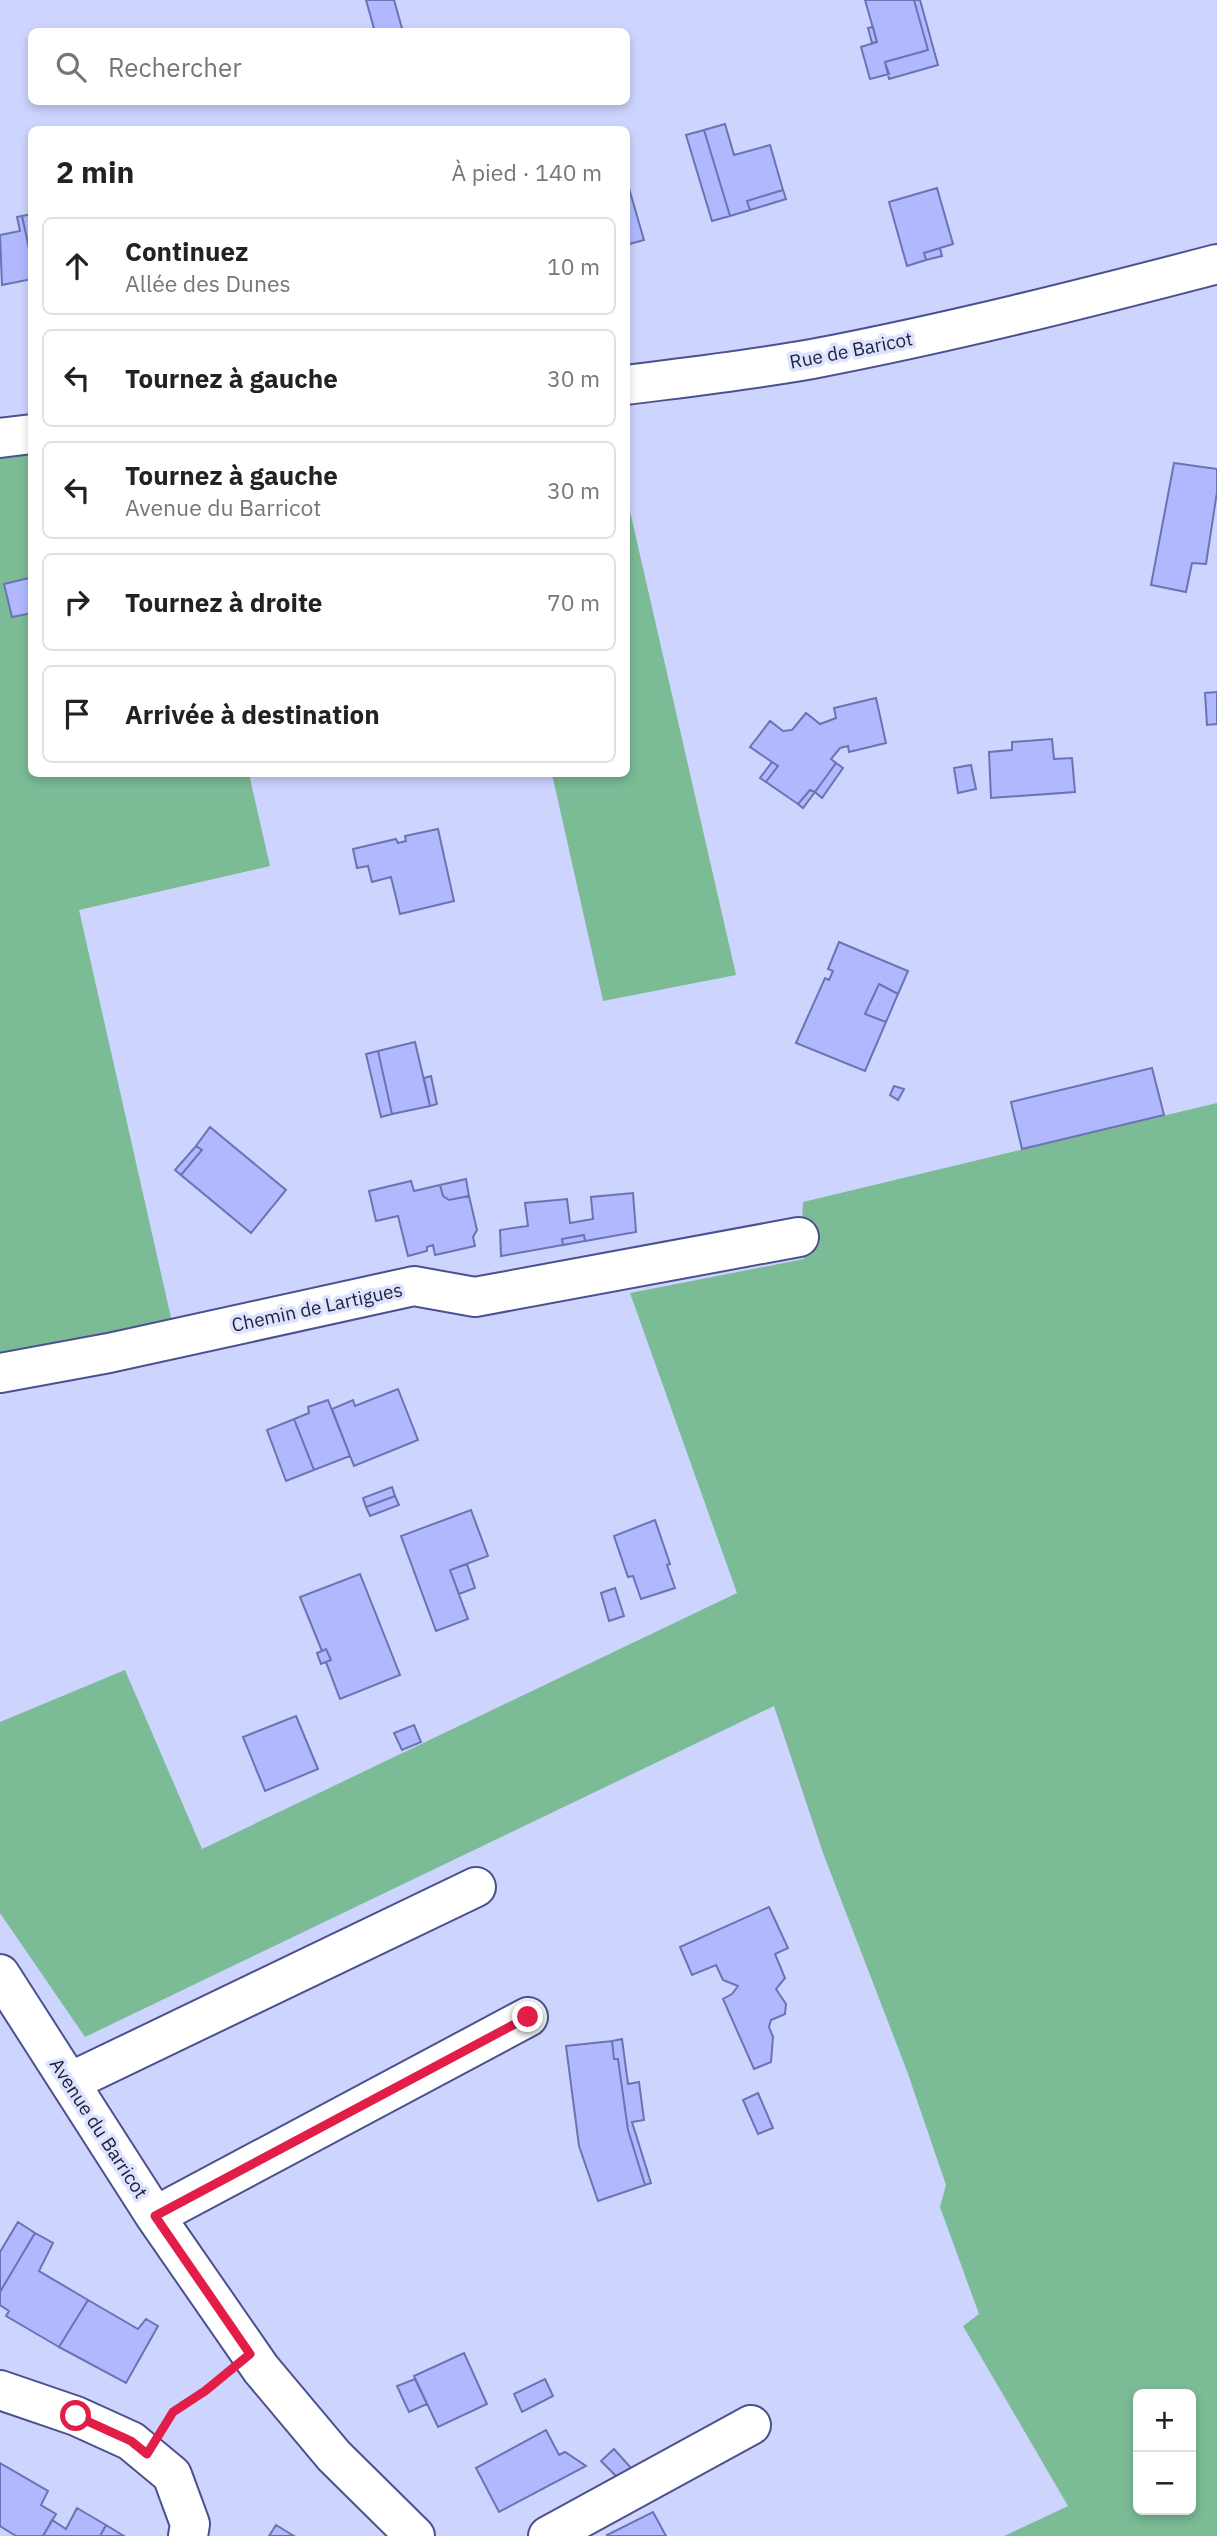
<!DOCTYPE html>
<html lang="fr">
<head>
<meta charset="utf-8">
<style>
	:root { --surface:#fff; --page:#f6f6f6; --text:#222; --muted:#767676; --line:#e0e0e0 }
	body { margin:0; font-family:"IBM Plex Sans",sans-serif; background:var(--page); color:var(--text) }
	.controls { position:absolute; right:21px; bottom:21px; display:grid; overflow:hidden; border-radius:10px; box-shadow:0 4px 10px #0003 }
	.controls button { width:63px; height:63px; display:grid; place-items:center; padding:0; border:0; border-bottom:2px solid var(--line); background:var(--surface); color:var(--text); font:35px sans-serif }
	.stop { position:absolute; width:21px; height:21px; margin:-16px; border:5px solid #e11d48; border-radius:50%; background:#fff }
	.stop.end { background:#e11d48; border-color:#fff; box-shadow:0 2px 7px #0008 }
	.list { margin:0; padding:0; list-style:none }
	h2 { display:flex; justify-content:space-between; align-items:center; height:91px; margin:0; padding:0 28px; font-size:30px }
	h2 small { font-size:23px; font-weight:400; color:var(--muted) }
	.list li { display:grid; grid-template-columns:46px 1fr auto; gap:21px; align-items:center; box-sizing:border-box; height:98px; margin:0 14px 14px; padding:0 14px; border:2px solid var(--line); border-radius:10px }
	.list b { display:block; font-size:26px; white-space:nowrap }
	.list p { margin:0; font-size:23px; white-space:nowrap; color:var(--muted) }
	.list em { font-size:23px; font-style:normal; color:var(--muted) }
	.icon { flex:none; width:38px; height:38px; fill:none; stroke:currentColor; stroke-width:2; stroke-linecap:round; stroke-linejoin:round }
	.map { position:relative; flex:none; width:1217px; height:2536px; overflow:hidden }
	.search { position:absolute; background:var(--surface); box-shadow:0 4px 10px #0003; left:28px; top:28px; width:602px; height:77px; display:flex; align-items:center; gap:18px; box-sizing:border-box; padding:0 24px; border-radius:10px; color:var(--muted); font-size:26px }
	.panel { position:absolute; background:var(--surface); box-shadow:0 4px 10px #0003; left:28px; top:126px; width:602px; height:651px; border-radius:10px }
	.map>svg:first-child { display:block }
</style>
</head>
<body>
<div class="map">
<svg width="1217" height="2536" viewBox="0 0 1217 2536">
	<rect width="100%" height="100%" fill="#cdd4fe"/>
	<path fill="#7bbb96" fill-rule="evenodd" d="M31,443L32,774H249L270,866L79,910L174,1331L0,1357V449Z
		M627,498L736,975L603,1001L552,774H626Z
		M1217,1103V2536H1004L1068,2506L963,2326L979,2314L940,2207L946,2185L907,2071L823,1853L774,1706L85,2037L0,1913V1722L125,1670L202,1849L737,1593L630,1293L804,1259L801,1243L803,1202ZM1138,2394H1191V2510H1138Z"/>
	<path fill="#b0b9fe" stroke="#6c73b3" stroke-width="2" d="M366,0H394L403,32H375Z
		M865,0H914L928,50L885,62L889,74L870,79L861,47L877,42Z
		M914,0H920L938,65L889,79L885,62L928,50Z
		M873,27L877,42L872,43L868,28Z
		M725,124L734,155L770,145L783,190L747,201L750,210L730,216L704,130Z
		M704,130L730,216L712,221L686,135Z
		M626,185H628L644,240L626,245Z
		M937,188L953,244L924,253L926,260L907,266L889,202Z
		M783,190L786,199L750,210L747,201Z
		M32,214V262L22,216Z
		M22,216L32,262V279L2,285L0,235L20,231L17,217Z
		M940,248L942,256L926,260L924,253Z
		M1174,463L1217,469V492L1206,564L1192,563L1186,592L1151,585Z
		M29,578L32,613L12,617L4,584Z
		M1217,692V724L1207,725L1205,693Z
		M876,698L886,743L849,752L848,746L840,748L831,759L836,763L815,792L810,790L798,804L766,782L778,766L750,747L770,721L783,731L792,730L806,713L820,724L836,718L834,708Z
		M1052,739L1054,759L1072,758L1075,792L991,798L989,752L1012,750V742Z
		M772,762L778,766L766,782L760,778Z
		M836,763L843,768L822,798L815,792Z
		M971,765L976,789L958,793L954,768Z
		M810,790L815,792L803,808L798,804Z
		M438,829L454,901L400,914L391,877L372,882L368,866L357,868L353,849L396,839L398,843L406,841L405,836Z
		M839,942L908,971L898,994L879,984L865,1014L886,1022L865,1071L796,1043L825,978L829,980L833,971L828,969Z
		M879,984L898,994L886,1022L865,1014Z
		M415,1042L430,1106L392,1114L378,1051Z
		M378,1051L392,1114L381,1117L366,1054Z
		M1152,1068L1164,1115L1022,1149L1011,1102Z
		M431,1076L437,1104L430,1106L424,1078Z
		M894,1086L904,1089L898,1100L890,1095Z
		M210,1127L286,1190L251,1233L181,1175L202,1150L196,1146Z
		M196,1146L202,1150L181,1175L175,1170Z
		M466,1179L469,1196L449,1200L443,1196L440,1185Z
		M411,1181L414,1191L440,1185L443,1196L449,1200L469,1196L477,1230L473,1237L475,1246L435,1255L433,1245L427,1247V1251L408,1256L398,1216L376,1221L369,1191Z
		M633,1193L636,1232L585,1241L584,1235L562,1239L563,1245L501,1256L500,1230L528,1226L525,1203L567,1199L570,1223L593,1219L591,1197Z
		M584,1235L585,1241L563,1245L562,1239Z
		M398,1389L418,1440L354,1466L332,1409L353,1400L355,1406Z
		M328,1400L350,1456L314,1470L294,1419L309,1413L308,1407Z
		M294,1419L314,1470L286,1481L267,1430Z
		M392,1487L395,1496L366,1507L363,1498Z
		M395,1496L399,1505L370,1516L366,1507Z
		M471,1510L488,1556L450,1570L468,1619L436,1631L401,1536Z
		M655,1520L670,1564L667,1565L675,1588L641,1599L633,1576L628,1577L614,1536Z
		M467,1564L475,1588L459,1594L450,1570Z
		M360,1574L400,1675L340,1699L326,1662L331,1660L326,1649L322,1651L300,1597Z
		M615,1588L624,1616L609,1621L601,1593Z
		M326,1649L331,1660L321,1664L317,1653Z
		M296,1716L318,1769L265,1791L243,1737Z
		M414,1725L421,1742L402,1750L394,1733Z
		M769,1907L788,1948L775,1954L785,1978L776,1989L786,2004L785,2014L771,2020L769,2027L773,2037L771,2062L754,2069L723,1999L732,1994L738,1986L723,1980L716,1965L692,1975L680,1947Z
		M622,2039L628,2084L639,2082L644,2120L632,2122L651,2183L645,2185L628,2130L618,2059H614L612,2041Z
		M612,2041L614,2059H618L628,2130L645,2185L598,2201L579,2146L566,2046Z
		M758,2093L773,2128L758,2134L743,2100Z
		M18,2222L35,2233L0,2292V2252Z
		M35,2233L53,2243L39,2271L88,2300L59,2347L6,2316L9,2311L0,2305V2292Z
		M88,2300L138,2329L146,2319L158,2326L126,2383L59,2347Z
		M464,2353L487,2404L438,2427L414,2376Z
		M415,2379L427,2404L409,2412L397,2386Z
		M545,2379L553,2396L522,2412L514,2394Z
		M546,2430L559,2455L565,2452L586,2466L499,2512L476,2468Z
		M614,2449L631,2468L619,2479L601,2461Z
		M0,2463L48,2491L41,2505L56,2514L43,2536H16L0,2526Z
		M77,2508L106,2525L100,2536H43L52,2520L66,2529Z
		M653,2512L666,2536H608L607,2535Z
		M106,2525L124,2536H100Z
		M276,2525L294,2536H269Z"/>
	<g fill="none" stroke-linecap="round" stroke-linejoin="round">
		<defs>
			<path id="minor" d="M626,385C688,377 750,370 812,359C948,333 1083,299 1217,264
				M0,438L32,434
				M0,1373L109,1353L414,1286L475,1297L799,1237
				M0,1974L155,2216L261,2369L334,2456L415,2536
				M70,2082L476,1887
				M155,2216L528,2017
				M0,2390L76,2416L131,2441L172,2475L190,2524L188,2536
				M548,2536L751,2425"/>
		</defs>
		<use href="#minor" stroke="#4c518e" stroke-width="42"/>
		<path stroke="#707496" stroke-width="4.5" stroke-dasharray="3.5 3.5" stroke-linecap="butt" d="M167,2421L173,2411L222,2377"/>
		<use href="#minor" stroke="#fff" stroke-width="38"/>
	</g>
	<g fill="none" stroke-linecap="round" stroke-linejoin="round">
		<path stroke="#e11d48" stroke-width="9" d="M76,2416L131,2441L147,2454L173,2412L205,2391L250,2354L155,2216L528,2017"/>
	</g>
	<g text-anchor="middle" stroke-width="7" stroke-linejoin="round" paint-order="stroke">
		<g font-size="19" fill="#1e213b" stroke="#dde2fe">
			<text transform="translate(851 350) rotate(-11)" y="7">Rue de Baricot</text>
			<text transform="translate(317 1307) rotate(-12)" y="7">Chemin de Lartigues</text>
			<text transform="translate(99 2128) rotate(57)" y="7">Avenue du Barricot</text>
		</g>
	</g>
</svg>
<div class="controls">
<button>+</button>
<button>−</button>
</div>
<div class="stop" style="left:76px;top:2416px"></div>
<div class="stop end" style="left:528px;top:2017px"></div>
<div class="search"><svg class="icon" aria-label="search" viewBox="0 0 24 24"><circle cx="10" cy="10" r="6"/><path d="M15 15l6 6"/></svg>Rechercher</div>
<section class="panel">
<h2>2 min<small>À pied · 140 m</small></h2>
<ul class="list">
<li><svg class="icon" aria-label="ahead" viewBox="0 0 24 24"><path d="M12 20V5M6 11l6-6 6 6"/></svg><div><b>Continuez</b><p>Allée des Dunes</p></div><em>10 m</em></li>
<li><svg class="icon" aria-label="left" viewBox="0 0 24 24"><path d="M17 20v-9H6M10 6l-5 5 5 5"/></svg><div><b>Tournez à gauche</b></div><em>30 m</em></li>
<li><svg class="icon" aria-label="left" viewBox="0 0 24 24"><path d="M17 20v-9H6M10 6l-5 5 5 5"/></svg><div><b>Tournez à gauche</b><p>Avenue du Barricot</p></div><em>30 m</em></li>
<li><svg class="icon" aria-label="right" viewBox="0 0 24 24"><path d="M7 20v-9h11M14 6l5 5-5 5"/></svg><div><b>Tournez à droite</b></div><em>70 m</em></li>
<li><svg class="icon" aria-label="arrive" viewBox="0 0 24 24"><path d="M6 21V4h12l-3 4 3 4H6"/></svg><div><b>Arrivée à destination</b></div></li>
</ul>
</section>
</div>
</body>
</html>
